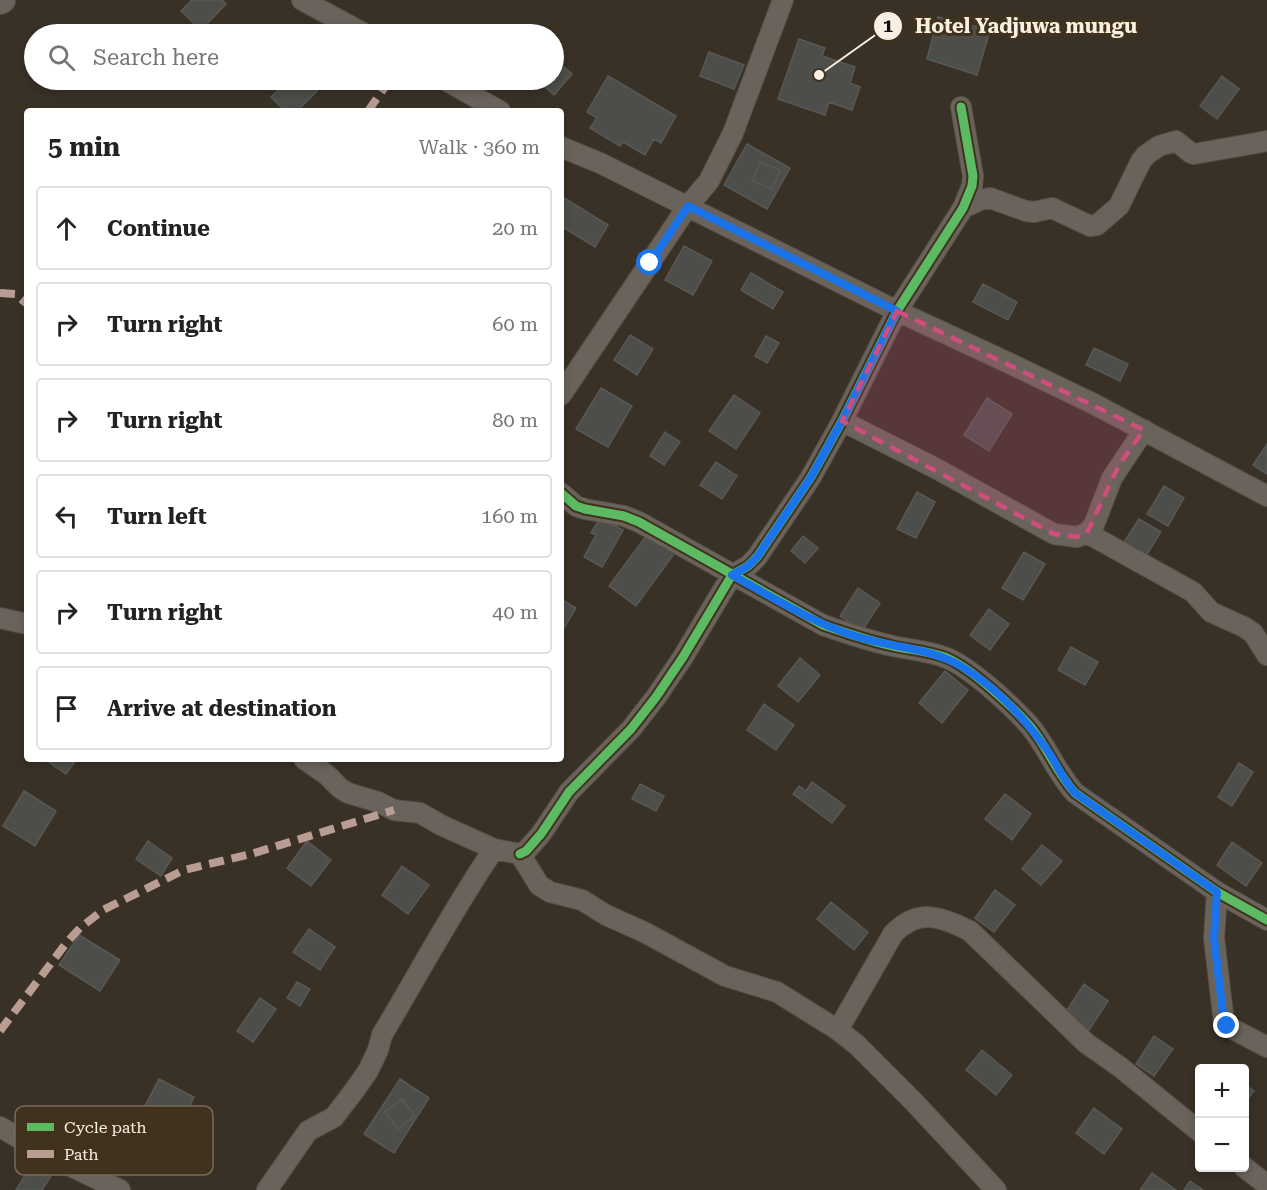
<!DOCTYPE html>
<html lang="en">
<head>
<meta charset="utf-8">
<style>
	:root { --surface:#fff; --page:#f6f6f6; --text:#222; --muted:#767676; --line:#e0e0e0 }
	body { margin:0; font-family:"Roboto Serif",serif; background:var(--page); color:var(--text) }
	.controls { position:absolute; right:18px; bottom:18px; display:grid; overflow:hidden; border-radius:6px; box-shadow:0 3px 9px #0003 }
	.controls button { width:54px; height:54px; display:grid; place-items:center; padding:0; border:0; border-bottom:2px solid var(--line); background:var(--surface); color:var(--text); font:30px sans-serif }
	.stop { position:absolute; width:18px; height:18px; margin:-14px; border:4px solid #1a73e8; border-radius:50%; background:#fff }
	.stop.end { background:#1a73e8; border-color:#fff; box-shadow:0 2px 6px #0008 }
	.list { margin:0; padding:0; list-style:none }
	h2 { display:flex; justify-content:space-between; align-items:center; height:78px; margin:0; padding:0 24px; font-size:26px }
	h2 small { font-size:20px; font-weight:400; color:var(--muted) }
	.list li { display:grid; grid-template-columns:39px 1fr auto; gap:18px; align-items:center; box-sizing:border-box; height:84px; margin:0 12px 12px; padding:0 12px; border:2px solid var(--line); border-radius:6px }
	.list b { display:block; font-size:22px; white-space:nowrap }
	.list em { font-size:20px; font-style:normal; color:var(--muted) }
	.icon { flex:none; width:33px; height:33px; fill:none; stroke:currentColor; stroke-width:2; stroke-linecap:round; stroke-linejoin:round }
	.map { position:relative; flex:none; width:1267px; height:1190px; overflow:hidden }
	.search { position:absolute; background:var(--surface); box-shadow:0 3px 9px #0003; left:24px; top:24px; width:540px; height:66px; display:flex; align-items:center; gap:15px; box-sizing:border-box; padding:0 21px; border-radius:33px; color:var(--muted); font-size:22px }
	.panel { position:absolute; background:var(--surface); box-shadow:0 3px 9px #0003; left:24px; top:108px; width:540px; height:654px; border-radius:6px }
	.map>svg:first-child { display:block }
</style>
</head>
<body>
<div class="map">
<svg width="1267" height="1190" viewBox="0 0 1267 1190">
	<rect width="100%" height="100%" fill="#393126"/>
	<path fill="#4d4d4a" stroke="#585856" stroke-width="1.5" d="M192,0H222L226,4L201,30L181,11Z
		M938,17L990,30L977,75L927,59Z
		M799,39L825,48L822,56L855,67L850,83L860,87L852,110L829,102L825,115L778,99Z
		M709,52L744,65L734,89L700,76Z
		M554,58L572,74L554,95L537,80H554Z
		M608,76L676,116L661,143L654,139L645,155L623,142L620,146L590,128L597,118L587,112Z
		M1222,76L1239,89L1217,119L1200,106Z
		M289,80H305L317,91L297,111H285L271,97Z
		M747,144L790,168L767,209L724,185Z
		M760,162L780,170L772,189L752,181Z
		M561,196L608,225L595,247L561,226Z
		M684,246L712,261L693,295L665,280Z
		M751,273L783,292L773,309L741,290Z
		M983,284L1017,302L1008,320L973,302Z
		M630,335L653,349L637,375L614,360Z
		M766,336L779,343L767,363L755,356Z
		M1094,348L1128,364L1120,381L1086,365Z
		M601,388L632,406L608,447L576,429Z
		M734,395L760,413L736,449L709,431Z
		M987,398L1012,414L989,451L964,435Z
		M665,432L680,442L664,465L650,456Z
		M1267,444V474L1253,465Z
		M716,462L737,476L722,499L700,485Z
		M1164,486L1184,498L1168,526L1147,514Z
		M917,492L935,502L916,538L897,529Z
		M600,518L623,530L602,567L584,557L596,535L591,533Z
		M1139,519L1161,532L1144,559L1122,545Z
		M649,532L676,551L636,606L609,586Z
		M803,536L818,548L805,563L791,551Z
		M1024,552L1045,564L1023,600L1002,588Z
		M858,588L880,603L862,631L840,616Z
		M561,599L576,608L561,633Z
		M989,609L1009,624L990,650L970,635Z
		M1071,647L1098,662L1085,685L1058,670Z
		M800,658L820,675L798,702L778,686Z
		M945,671L968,690L942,723L919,703Z
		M764,704L794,725L776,750L747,730Z
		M44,759H69L74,763L66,774Z
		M1239,763L1253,772L1232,806L1218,797Z
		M812,782L845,806L832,823L793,794L799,786L806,791Z
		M640,784L664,796L656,811L632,799Z
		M24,791L56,811L35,846L3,826Z
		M1005,794L1031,814L1012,840L985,819Z
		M148,841L172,858L161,876L136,859Z
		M307,841L331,860L311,886L287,868Z
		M1232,842L1262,863L1246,886L1217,865Z
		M1042,845L1062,861L1041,885L1022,869Z
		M402,866L429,885L408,914L382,895Z
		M995,890L1015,905L994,932L975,918Z
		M831,902L868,932L854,950L817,919Z
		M309,929L335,947L320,970L293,952Z
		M79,935L120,960L100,991L59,965Z
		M297,982L310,989L300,1006L287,998Z
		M1084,984L1108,1001L1087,1033L1063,1016Z
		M260,998L276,1009L253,1042L237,1031Z
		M1154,1036L1173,1049L1154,1076L1136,1064Z
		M982,1050L1012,1075L996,1095L966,1070Z
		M159,1079L194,1097L177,1133L164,1126L168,1117L145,1106Z
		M400,1079L429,1098L394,1153L364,1134Z
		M1244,1084L1254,1091L1244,1104Z
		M402,1099L415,1116L398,1129L385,1112Z
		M1094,1108L1122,1129L1104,1154L1076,1133Z
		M32,1164L51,1176L42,1190H16Z
		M1152,1173L1176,1190H1140Z
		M1190,1181L1203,1190H1184Z"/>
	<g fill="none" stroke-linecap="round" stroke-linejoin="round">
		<defs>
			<path id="minor" d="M302,0L365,34
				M445,80L500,111
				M561,147L600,163L897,311L1009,363L1094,404L1267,496
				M963,208L980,200L990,198L1026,211L1034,212L1052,208L1090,226L1097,225L1119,206L1141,161L1146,155L1159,146L1176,141L1191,153L1194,154L1267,141
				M561,395L688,206L709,181L733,133L783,0
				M842,421L937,469L1054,534L1077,537L1087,533L1094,525L1112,478L1144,430
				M561,493L576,506L585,509L624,516L639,522L823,625C846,633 869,641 893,646C911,650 930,651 947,658C972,669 1010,704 1029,725C1047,746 1056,772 1075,793L1217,892L1267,920
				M1087,533L1193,592L1211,612L1244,627L1253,633L1267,655
				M0,618L27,624
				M304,759L327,775L340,788L348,793L378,802L394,810L420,813L441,825L494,849L520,854L539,885L550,892L582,900L606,915L644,932L725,976L777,992L838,1030L857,1045L913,1101L996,1190
				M520,854L526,851L541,834L569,792L631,729L656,697L683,657L732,575L748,566L757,557L811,477L842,421L897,311L963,208L972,186L973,176L961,107
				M1217,892L1214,938L1224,1023L1227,1026L1267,1047
				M838,1030L893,934C918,908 940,916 970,931L1086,1043L1120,1067L1200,1132
				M0,1127L54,1158L120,1190
				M1244,1167L1267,1185
				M267,1190L308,1131L334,1117L354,1091L368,1071L378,1050L382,1035C419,973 453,909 494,849"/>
			<path id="tertiary" d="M0,1L2,0"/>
		</defs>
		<use href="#minor" stroke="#575046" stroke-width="22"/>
		<use href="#tertiary" stroke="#575046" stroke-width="28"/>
		<use href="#minor" stroke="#69635b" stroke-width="20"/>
		<use href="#tertiary" stroke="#69635b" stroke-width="26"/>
		<path stroke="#b99d93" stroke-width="8" stroke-dasharray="15 8" stroke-linecap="butt" d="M368,111L390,80
			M0,293L15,294L27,304
			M0,1031L67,942L80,928L103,910L184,870L251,854L394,810"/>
		<defs>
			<path id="cycleway" d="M561,493L576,506L585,509L624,516L639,522L823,625C846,633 869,641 893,646C911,650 930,651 947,658C972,669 1010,704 1029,725C1047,746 1056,772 1075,793L1217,892L1267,920
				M520,854L526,851L541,834L569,792L631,729L656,697L683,657L732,575L748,566L757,557L811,477L842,421L897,311L963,208L972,186L973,176L961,107"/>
		</defs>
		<use href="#cycleway" stroke="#41321e" stroke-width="13"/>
		<use href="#cycleway" stroke="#5cba63" stroke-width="9"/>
	</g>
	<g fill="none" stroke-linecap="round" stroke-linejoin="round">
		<path stroke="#1a73e8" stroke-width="8" d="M650,263L688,206L897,311L842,421L811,477L757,557L748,566L732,575C772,597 811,622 855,636C891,648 931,647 964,668C995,687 1024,718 1045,747C1057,763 1060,776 1075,793L1217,892L1214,938L1224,1023L1227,1026"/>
	</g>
	<path fill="#d04e7d" fill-opacity="0.2" stroke="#d04e7d" stroke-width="4.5" stroke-dasharray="12 8" stroke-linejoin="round" d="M897,311L1144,430L1119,465L1087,533L1077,537L1054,534L842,421Z"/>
	<rect x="15" y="1106" width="198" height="69" rx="9" fill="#41321e" stroke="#786b59" stroke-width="1.5"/>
	<rect x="27" y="1123" width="27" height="8" fill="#5cba63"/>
	<rect x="27" y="1150" width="27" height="8" fill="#b99d93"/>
	<g font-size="16" fill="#f9efe3">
		<text x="64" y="1133">Cycle path</text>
		<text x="64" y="1160">Path</text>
	</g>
	<path fill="none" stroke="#f9efe3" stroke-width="2" d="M819 75L888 26"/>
	<g fill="#f9efe3" stroke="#41321e" stroke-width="2">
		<circle cx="819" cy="75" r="6"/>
		<circle cx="888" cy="26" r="15"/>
	</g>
	<g font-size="18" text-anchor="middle" font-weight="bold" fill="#111">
		<text x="888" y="32">1</text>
	</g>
	<g font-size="20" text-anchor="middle" font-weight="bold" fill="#f9efe3" stroke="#41321e" stroke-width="6" stroke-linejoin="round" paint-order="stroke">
		<text x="1026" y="33">Hotel Yadjuwa mungu</text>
	</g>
</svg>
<div class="controls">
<button>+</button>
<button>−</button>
</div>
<div class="stop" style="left:650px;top:263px"></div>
<div class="stop end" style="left:1227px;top:1026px"></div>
<div class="search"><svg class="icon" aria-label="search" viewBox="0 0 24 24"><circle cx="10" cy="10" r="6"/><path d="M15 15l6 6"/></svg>Search here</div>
<section class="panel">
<h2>5 min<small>Walk · 360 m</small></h2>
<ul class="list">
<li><svg class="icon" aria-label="ahead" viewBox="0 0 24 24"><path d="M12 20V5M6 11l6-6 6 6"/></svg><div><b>Continue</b></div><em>20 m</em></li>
<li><svg class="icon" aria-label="right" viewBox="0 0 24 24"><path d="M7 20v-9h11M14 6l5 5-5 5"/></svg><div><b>Turn right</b></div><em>60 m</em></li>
<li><svg class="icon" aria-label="right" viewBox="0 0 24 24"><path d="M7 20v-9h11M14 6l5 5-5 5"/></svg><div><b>Turn right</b></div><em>80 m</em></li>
<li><svg class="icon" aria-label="left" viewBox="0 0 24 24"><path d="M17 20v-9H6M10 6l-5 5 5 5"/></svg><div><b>Turn left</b></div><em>160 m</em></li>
<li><svg class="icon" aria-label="right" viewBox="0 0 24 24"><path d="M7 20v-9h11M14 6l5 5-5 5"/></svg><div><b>Turn right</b></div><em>40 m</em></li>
<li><svg class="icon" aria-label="arrive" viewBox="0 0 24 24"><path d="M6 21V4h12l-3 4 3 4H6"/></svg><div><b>Arrive at destination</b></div></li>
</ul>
</section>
</div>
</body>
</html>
